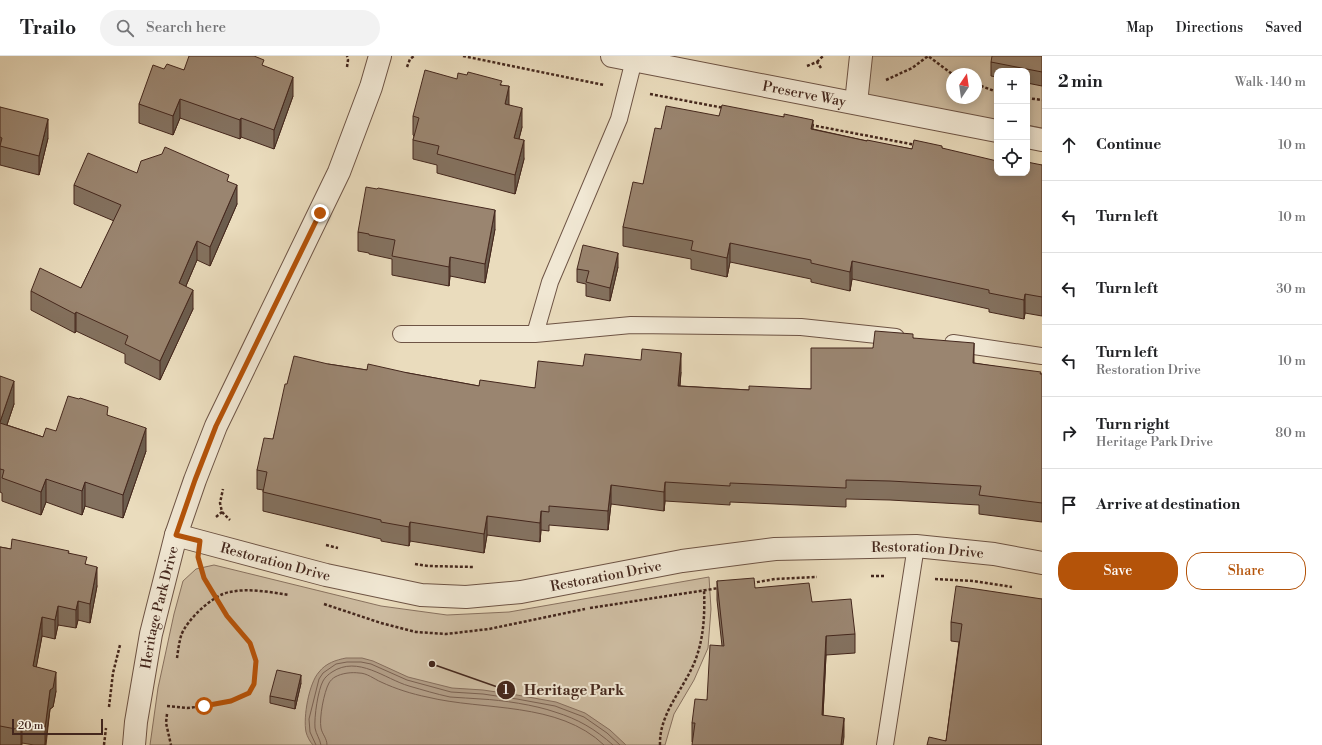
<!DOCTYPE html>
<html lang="en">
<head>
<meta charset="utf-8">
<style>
	:root { --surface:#fff; --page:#f2f2f2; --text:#202124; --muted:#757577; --line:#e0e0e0; --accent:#b45309 }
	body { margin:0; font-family:"Libre Bodoni",serif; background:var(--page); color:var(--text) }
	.controls { position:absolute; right:12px; top:12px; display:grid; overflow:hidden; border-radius:8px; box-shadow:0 2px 10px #0003 }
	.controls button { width:36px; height:36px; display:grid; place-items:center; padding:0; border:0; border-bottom:1px solid var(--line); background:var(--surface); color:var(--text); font:20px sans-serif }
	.compass { position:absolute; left:946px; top:12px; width:36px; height:36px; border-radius:50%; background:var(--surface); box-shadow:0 2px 10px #0003; rotate:13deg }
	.scale { position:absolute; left:12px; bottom:10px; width:91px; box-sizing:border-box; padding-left:4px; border:2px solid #44271d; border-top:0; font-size:11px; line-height:14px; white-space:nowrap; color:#44271d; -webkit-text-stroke:3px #f1e8d4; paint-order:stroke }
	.stop { position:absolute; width:12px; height:12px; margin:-9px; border:3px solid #b45309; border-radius:50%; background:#fff }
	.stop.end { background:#b45309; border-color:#fff; box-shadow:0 1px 4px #0008 }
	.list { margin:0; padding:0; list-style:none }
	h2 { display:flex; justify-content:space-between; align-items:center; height:52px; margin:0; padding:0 16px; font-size:17px }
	h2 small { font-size:13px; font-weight:400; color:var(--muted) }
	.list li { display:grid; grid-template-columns:26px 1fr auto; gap:12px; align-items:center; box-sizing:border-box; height:72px; padding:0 16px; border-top:1px solid var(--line) }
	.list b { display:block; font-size:15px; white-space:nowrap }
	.list p { margin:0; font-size:13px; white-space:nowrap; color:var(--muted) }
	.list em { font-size:13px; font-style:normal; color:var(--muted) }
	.actions { display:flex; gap:8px; padding:12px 16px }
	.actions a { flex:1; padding:9px 0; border:1px solid var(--accent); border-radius:16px; text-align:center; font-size:14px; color:var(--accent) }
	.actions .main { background:var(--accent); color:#fff }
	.icon { flex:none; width:22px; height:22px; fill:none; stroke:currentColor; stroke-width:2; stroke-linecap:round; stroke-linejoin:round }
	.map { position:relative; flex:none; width:1042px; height:689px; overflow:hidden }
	header { display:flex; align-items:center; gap:24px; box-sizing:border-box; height:56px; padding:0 20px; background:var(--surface); border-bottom:1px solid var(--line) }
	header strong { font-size:19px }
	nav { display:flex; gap:22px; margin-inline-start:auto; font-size:14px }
	.search { width:280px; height:36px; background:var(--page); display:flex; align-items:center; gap:10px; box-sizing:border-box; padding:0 14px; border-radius:22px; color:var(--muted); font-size:15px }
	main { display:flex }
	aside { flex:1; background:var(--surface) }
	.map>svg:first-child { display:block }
</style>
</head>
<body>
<header>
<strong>Trailo</strong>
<div class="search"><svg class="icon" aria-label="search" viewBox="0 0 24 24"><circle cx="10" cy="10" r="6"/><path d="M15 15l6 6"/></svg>Search here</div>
<nav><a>Map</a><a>Directions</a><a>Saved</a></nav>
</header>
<main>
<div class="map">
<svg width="1042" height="689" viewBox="0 0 1042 689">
	<rect width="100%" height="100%" fill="#eadcbd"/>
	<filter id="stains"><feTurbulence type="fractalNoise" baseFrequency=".005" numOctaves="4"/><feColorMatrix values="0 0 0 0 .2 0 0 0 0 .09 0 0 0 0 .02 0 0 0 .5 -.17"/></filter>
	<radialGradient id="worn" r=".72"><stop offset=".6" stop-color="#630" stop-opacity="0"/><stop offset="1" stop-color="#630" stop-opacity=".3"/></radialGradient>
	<path fill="#cebda2" stroke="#897260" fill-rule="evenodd" d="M861,0H1042V72L1027,69V15H997V64L857,37ZM952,18H976V42H952Z
		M214,509L381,550L447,559L509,556L709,521L711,553L708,592L694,624L674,658L665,689H150L158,632L174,558L183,525L196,513Z"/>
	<path fill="#b29e87" stroke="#866e5d" d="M346,602H362L373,605L408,621L452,632L483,634L517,639L556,646L585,657L610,674L626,689H313C310,686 307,680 306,676C303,661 309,627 319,616C326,607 336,604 346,602Z"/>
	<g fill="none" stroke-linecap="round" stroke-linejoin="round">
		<path stroke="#7b6252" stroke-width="1" d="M316,689L310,676L309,663L319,623L323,617L336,608L347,606H361L371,608L407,624L451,636L483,638L517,643L555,650L584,661L607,677L620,689
			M321,689C320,683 316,678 315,672C314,661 318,634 323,625C325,621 329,618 332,616C358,599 385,623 409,630C423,634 436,638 450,641C460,642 471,642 481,643C502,644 535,649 555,656C578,663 595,673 613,689
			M327,689C327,682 322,678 321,672C319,662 324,636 329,627C330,625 333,622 335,621C342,617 352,616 359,617C367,617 374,623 381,626C396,633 412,638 427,641C484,655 558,645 604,689"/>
		<defs>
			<path id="service" d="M401,278H535L631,269L801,271L896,281
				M535,278L550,226L619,63L635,0
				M953,287L1042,300
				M885,689L916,490"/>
			<g id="minor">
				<path id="s1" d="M612,0L997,75"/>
				<path d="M856,47L861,0"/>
				<path d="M1027,81L1042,84"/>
				<path id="s2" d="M176,479L326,519L421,539L466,541L521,536L682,505L775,493L916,490L994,498L1042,507"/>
				<path id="s3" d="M134,689L136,666L151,578L176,479L195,424L216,370L339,116L371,31L380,0"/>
			</g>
		</defs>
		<use href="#service" stroke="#6e5445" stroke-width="18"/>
		<use href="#minor" stroke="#6e5445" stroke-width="24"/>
		<path stroke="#44271d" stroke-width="2.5" stroke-dasharray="3 2" stroke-linecap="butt" d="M463,0L604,29
			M817,6L823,0
			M807,10L817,6L821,12
			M347,11L348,4L347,0
			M407,11L410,3L414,0
			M886,24L912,12L928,0L952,18
			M976,28L997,36
			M650,38L724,52
			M1027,42L1042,44
			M811,69L916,89
			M222,456L230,464
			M216,461L222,456L220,447L223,433
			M326,489L338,492
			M415,508L428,510L474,511
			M871,520H886
			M935,523L973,525L1012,531
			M752,527L775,523L817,521
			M324,548L381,567L416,576L446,578L489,573L585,553
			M590,552L719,532
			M177,602C178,595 179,587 181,580C186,564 214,538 230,536C248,532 270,536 289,539
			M167,650L187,652L205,650L231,645L249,637L254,628L256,605L250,587L227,560L204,522L201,513
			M109,651L113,617L120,589
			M167,658L166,667L171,689
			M104,689L106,672
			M660,689C659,657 684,633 695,605C704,582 705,557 704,533"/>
		<use href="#service" stroke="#f1e8d4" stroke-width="16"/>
		<use href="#minor" stroke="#f1e8d4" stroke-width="22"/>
	</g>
	<path fill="#847260" stroke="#44271d" d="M1042,0V30L1027,27V15H997V21L991,20V6Z
		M264,10L293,40L274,93L241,81L240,83L180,62L173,79L139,67V48L164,13L184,14Z
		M457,23L502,29L509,49L522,71L519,83L524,103L515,138L437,117V109L413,103V84L414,80L413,79V60Z
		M0,51L48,82L39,119L0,109Z
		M719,60L784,61L813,73L867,85L912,93L942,92L997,117L1042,109V260L1025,257L1024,263L989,256V253L852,223L850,235L811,226V223L730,206L727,221L691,213V203L623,190V171L643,128L661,73Z
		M229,126L237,148L210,210L197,204L186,230L193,253L160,324L125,307V298L76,275L75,277L31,254V235L81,232L114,165L74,148V129Z
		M495,173L485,227L450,220L449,230L392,219V203L369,198V197L358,195V176Z
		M618,211L610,245L586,240V228L577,226V213Z
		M913,282L974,307L1042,318V466L979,458V449L890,444L846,443V451L730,446V449L665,445L664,455L611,448L608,474L549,469V475L541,474L540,486L487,479L484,497L410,485L409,490L381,485V483L263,455V434L257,433V414L273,383L287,328L328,308L367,314L408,317L479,330L535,332L583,310L681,316L680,330L749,334L811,333L873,292Z
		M0,320L14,348L7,369L43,381L56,375L108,359L146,395L123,462L85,450L82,459L46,446L41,459L2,445V437L0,436Z
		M0,491L11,493L69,497L87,509L97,530L90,567L78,564L76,572L58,569L55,583L42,580L36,611L56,635L53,651L50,653L46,689H34L22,687V689H0Z
		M717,525L755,532L812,546L855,578V597L826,599L823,659L844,681L692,686V667L707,644L722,590L717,544Z
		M1042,543L946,685L959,586L951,585V566Z
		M301,627L295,653L270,647V640Z"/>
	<path fill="#6c5d4e" stroke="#44271d" d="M293,21V40L274,93V74Z
		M509,30V49L505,48Z
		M180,43V62L173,79V60Z
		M522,52V71L514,101V82Z
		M241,62V81L240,83V64Z
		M48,63V82L39,119V100Z
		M813,64V83L811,73Z
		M524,84V103L515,138V119Z
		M237,129V148L210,210V191Z
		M495,154V173L485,227V208Z
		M197,185V204L179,246V227Z
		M730,187V206L727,221V202Z
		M618,197V211L610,245V232Z
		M450,201V220L449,230V211Z
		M852,205V223L850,235V216Z
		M193,234V253L160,324V305Z
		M1025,238V257L1024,263V244Z
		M76,256V275L75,277V258Z
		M974,287V306L973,326V307Z
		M681,297V316L678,349V330Z
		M14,325V348L0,389V366Z
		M146,372V395L123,462V439Z
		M46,423V446L41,459V436Z
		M85,426V450L82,459V435Z
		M665,426V445L664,455V436Z
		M611,429V448L608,474V455Z
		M541,455V474L540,486V467Z
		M487,460V479L484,497V478Z
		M410,466V485L409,490V471Z
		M97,511V530L90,567V548Z
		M78,545V564L76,572V554Z
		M58,550V569L55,583V564Z
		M42,561V580L33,629V610Z
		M826,580V599L822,678V659Z
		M56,616V635L53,651L50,653L45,689V672L50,634Z
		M301,619V627L295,653V645Z
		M844,662V681L843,689H841Z
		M22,668V687L21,689V674Z"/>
	<path fill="#9a8570" stroke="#44271d" d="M189,0H254L264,4L262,9L293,21L274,74L241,62L240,64L180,43L173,60L139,48L153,9L164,13L167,8L184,14Z
		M992,0H1042V16L991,6Z
		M425,14L457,23L458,17L467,19L468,16L502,25L500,29L509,30L505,48L522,52L514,82L524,84L515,119L437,98L439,90L413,84L419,62L413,60Z
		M722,49L784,61V58L813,64L811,73L867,85V84L912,93L914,84L942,90V92L997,105V117H1027V106L1042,109V241L1025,238L1024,244L989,237V234L852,205L850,216L811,207V204L730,187L727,202L691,194L693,185L623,171L633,126L643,128L655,72L661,73L666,50L719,60Z
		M0,51L48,63L39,100L0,90L2,82L0,81Z
		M165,91L229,119L227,125L237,129L210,191L197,185L179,227L193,234L160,305L125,288L128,280L76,256L75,258L31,235L40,212L81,232L121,149L74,129L88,97L137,117L141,105L162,98Z
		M366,131L377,133L378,132L495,154L485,208L450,201L449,211L392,200L395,184L369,179V178L358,176Z
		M583,189L618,197L610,232L586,226L589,215L577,213Z
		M875,275L913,278V282L974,287L973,307L1041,316L1040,318H1042V447L979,439L981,430L890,425L846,424V432L730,427V430L665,426L664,436L611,429L608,455L549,450V456L541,455L540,467L487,460L484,478L410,466L409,471L381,466V464L263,436L267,416L257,414L264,382L273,383L285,328H287L294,300L328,308L367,314L368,308L408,317L479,330L480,324L535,332L538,305L583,310L585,298L641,304L642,293L681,297L678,330L749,334V330L811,333V292H873Z
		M0,320L14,325L0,366Z
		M68,340L79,343L80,342L108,351L107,359L146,372L123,439L85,426L82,435L46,423L41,436L2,422L4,414L0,413V367L43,381L46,372L56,375Z
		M12,483L69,495L68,497L87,501L85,508L97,511L90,548L78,545L76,554L58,550L55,564L42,561L33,610L56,616L53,632L50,634L45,672L22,668L21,674L0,670V491L11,493Z
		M754,522L755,532L809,527L812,546L851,543L855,578L826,580L822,659L844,662L841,689H692L695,667H692L695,643L707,644L710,589L724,590L717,525Z
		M956,530L1042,543V689H927L929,681L946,685L962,568L951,566Z
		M277,614L301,619L295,645L270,640Z"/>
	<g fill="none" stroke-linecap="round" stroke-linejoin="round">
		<path stroke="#b45309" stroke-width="5" d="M204,650L231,645L249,637L254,628L256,605L250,587L227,560L204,522L198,501L200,485L176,479L195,424L216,370L320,157"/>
	</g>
	<g text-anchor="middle" stroke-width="4" stroke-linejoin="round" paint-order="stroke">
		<g font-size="14" fill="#44271d" stroke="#f1e8d4">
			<text dy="5" stroke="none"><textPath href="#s1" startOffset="196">Preserve Way</textPath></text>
			<text dy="5" stroke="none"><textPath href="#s2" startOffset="763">Restoration Drive</textPath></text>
			<text dy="5" stroke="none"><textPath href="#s2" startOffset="103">Restoration Drive</textPath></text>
			<text dy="5" stroke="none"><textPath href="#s2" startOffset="439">Restoration Drive</textPath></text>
			<text dy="5" stroke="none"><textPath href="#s3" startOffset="140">Heritage Park Drive</textPath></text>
		</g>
	</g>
	<path fill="none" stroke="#44271d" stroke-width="1.5" d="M432 608L506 634"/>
	<g fill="#44271d" stroke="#f1e8d4" stroke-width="1.5">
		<circle cx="432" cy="608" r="4"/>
		<circle cx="506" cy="634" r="10"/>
	</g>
	<g font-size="12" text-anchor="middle" font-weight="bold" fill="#fff">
		<text x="506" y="638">1</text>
	</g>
	<g font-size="15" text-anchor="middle" font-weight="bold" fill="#44271d" stroke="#f1e8d4" stroke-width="4" stroke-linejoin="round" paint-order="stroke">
		<text x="574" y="639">Heritage Park</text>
	</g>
	<rect width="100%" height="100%" filter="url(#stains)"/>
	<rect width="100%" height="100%" fill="url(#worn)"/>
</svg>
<div class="controls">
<button>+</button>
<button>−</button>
<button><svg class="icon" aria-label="locate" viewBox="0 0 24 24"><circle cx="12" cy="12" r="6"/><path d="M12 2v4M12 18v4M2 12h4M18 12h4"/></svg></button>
</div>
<svg class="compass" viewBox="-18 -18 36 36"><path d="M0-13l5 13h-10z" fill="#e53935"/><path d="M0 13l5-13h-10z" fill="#757577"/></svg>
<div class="scale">20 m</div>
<div class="stop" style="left:204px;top:650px"></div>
<div class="stop end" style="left:320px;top:157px"></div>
</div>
<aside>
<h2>2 min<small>Walk · 140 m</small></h2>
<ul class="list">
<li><svg class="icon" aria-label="ahead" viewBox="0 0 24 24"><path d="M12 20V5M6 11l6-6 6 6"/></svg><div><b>Continue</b></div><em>10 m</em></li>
<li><svg class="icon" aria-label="left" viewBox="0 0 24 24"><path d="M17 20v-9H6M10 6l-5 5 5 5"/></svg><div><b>Turn left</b></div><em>10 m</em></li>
<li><svg class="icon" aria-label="left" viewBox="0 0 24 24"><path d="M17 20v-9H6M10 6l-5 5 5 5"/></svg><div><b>Turn left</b></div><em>30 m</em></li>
<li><svg class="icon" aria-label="left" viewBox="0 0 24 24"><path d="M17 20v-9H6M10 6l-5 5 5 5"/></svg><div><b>Turn left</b><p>Restoration Drive</p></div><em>10 m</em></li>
<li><svg class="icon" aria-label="right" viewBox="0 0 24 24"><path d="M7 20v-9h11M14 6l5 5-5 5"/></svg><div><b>Turn right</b><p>Heritage Park Drive</p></div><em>80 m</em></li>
<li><svg class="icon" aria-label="arrive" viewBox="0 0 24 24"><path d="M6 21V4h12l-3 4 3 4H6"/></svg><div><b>Arrive at destination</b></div></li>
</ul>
<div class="actions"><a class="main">Save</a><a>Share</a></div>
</aside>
</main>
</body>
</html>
